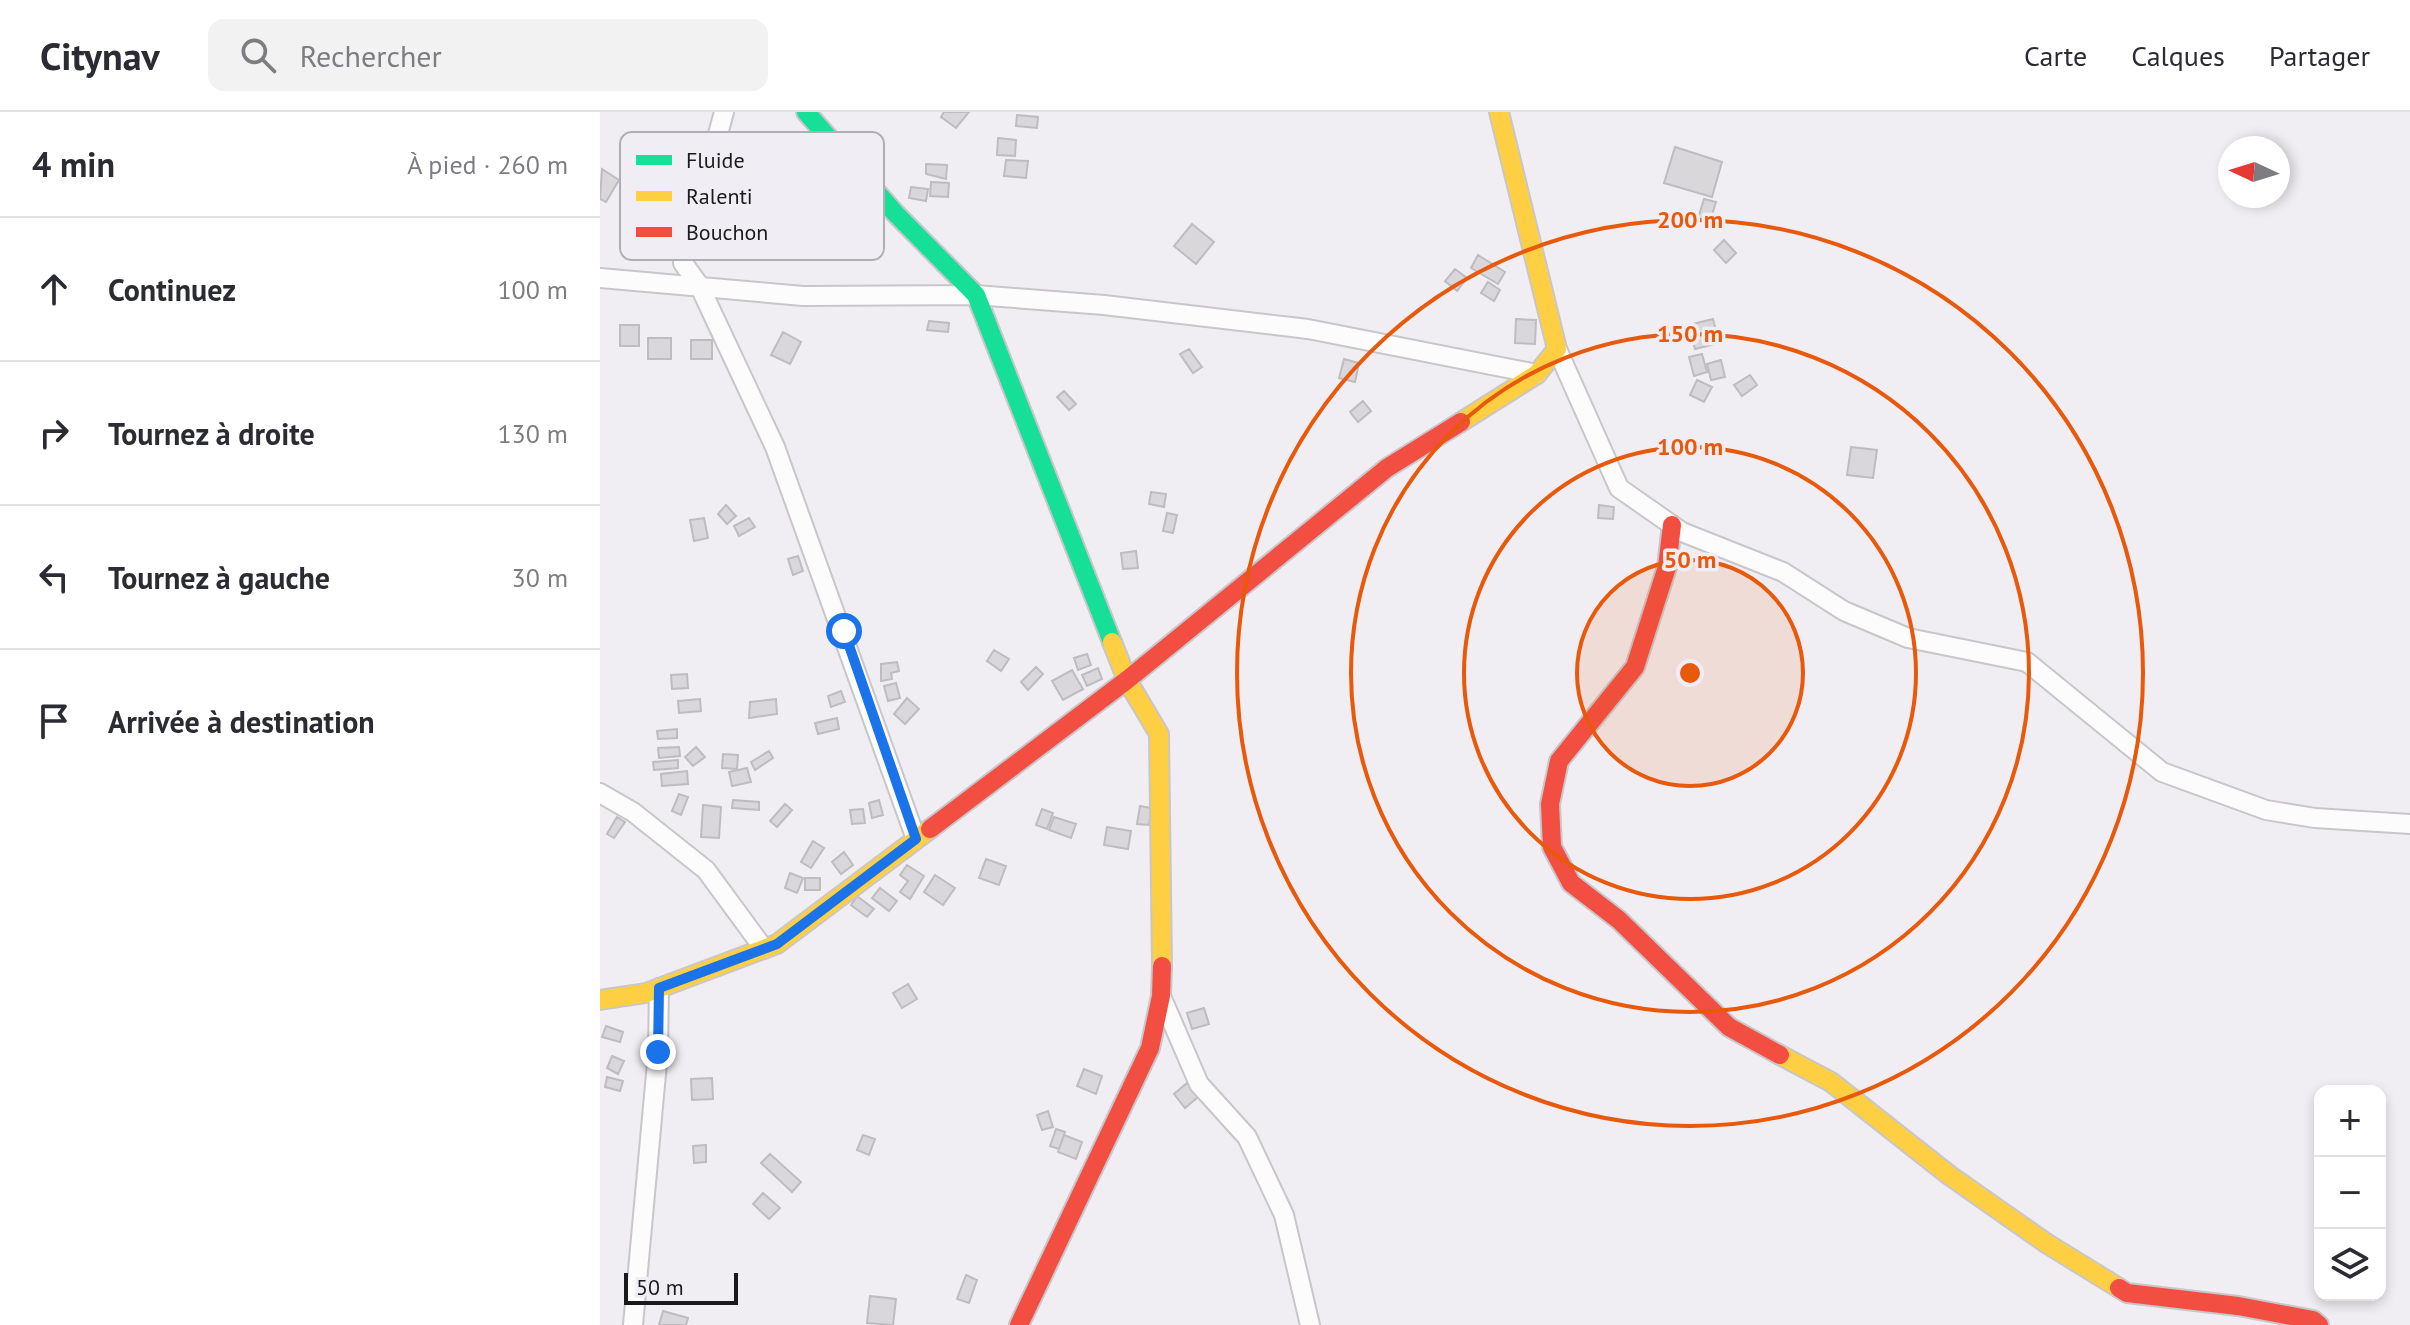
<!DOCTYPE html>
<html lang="fr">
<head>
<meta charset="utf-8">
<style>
	:root { --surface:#fff; --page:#f2f2f3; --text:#2b2b33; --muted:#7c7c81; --line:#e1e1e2 }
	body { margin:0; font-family:"PT Sans",sans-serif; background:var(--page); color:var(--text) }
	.controls { position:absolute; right:24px; bottom:24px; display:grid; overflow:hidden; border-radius:16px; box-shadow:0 4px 12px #0003 }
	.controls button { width:72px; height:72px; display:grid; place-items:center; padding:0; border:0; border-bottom:2px solid var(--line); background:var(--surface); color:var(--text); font:40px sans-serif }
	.compass { position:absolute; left:1618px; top:24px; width:72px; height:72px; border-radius:50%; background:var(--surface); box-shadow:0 4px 12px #0003; rotate:274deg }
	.scale { position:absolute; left:24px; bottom:20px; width:114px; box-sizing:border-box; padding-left:8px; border:4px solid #1a191b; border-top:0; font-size:22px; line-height:28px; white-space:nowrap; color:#1a191b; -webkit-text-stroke:6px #f1edf4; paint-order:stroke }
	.stop { position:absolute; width:24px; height:24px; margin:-18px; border:6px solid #1a73e8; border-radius:50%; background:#fff }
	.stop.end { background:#1a73e8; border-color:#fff; box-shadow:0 2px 8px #0008 }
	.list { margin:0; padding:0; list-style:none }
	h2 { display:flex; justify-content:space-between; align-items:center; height:104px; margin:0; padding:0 32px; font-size:34px }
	h2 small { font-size:26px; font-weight:400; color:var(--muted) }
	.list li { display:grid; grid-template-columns:52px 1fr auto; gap:24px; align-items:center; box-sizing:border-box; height:144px; padding:0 32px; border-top:2px solid var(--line) }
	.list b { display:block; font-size:30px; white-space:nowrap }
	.list em { font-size:26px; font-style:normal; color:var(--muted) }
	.icon { flex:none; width:44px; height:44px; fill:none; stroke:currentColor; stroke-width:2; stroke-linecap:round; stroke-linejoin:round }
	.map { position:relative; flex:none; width:1810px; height:1213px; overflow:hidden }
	header { display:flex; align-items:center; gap:48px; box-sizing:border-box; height:112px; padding:0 40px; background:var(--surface); border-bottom:2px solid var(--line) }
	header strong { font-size:38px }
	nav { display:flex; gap:44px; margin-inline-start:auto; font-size:28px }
	.search { width:560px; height:72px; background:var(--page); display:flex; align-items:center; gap:20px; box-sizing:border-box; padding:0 28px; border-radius:16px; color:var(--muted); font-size:30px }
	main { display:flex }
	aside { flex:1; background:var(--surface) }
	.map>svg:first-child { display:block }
</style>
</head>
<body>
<header>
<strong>Citynav</strong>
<div class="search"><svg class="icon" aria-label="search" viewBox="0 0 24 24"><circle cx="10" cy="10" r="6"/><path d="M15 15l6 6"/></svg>Rechercher</div>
<nav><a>Carte</a><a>Calques</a><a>Partager</a></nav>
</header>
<main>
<aside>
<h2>4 min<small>À pied · 260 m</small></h2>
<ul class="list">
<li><svg class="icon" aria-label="ahead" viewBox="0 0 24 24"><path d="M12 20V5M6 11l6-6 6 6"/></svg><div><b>Continuez</b></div><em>100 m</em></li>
<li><svg class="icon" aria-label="right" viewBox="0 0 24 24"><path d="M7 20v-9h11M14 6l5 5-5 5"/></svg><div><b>Tournez à droite</b></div><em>130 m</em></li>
<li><svg class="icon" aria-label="left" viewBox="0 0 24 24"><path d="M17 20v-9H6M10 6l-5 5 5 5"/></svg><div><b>Tournez à gauche</b></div><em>30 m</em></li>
<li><svg class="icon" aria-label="arrive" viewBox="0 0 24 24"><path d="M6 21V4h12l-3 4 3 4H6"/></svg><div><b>Arrivée à destination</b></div></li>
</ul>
</aside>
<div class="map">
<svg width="1810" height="1213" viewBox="0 0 1810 1213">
	<rect width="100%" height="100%" fill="#f1eef3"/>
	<path fill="#d9d7da" stroke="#bebcc0" stroke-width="2" d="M344,0H369L356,16L341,5Z
		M417,3L438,5L437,16L416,14Z
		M398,26L416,28L415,44L397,43Z
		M1075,35L1122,50L1112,85L1064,71Z
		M406,48L428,49L426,66L404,64Z
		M326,52L347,53L346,67L326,62Z
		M2,57L19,68L6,90L0,87Z
		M331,70L349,71L348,85L330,84Z
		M311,75L328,77L326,89L309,86Z
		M1104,87L1116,90L1110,109L1098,106Z
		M592,112L614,130L596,152L574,134Z
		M1124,128L1136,141L1126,151L1114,138Z
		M878,143L905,160L898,172L871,156Z
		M855,157L867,166L857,179L845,169Z
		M888,170L900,178L894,189L881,181Z
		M916,207L936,208L935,232L915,231Z
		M1113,207L1119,231L1095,237L1088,213Z
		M329,209L349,211L348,220L327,218Z
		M20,213H39V234H20Z
		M183,220L201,230L190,252L171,243Z
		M48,226H71V247H48Z
		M91,228H112V247H91Z
		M589,237L602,255L593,261L580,242Z
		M1102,242L1107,260L1094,264L1089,245Z
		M744,247L759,251L755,270L739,266Z
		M1121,248L1125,265L1111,268L1107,252Z
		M1150,263L1157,273L1142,284L1134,273Z
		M1097,268L1112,275L1104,290L1090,283Z
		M464,279L476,292L469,298L457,285Z
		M763,289L771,299L758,310L750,300Z
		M1251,335L1277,338L1273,366L1247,363Z
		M551,380L566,382L564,395L549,392Z
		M126,393L136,404L127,412L118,402Z
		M999,393L1014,395L1013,407L998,406Z
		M567,401L577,403L573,421L563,419Z
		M104,406L108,426L94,429L90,408Z
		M149,406L155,415L139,424L134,414Z
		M536,439L538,456L523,457L521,441Z
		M198,444L203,459L193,463L188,447Z
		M394,538L409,547L401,559L387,549Z
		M487,542L491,553L478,558L474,546Z
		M297,550L299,559L291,561L292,567L281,569V552Z
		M436,555L443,562L428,578L421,570Z
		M498,556L502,567L487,574L482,563Z
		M472,558L483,577L463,588L452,569Z
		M87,562L88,576L72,577L71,563Z
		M296,571L300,586L288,589L284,574Z
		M241,579L245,590L231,595L228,584Z
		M307,586L319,597L305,612L294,602Z
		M100,587L101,599L79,601L78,589Z
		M176,587L177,602L149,606L150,590Z
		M237,606L239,617L218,622L215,611Z
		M77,617V626L58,627L57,619Z
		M79,635L80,644L59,646L58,636Z
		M96,635L105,645L93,654L85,645Z
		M169,639L173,646L155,658L151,650Z
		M123,642L138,643L137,657L122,656Z
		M78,648V656L54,658L53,650Z
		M147,656L151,670L132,674L129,660Z
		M87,659L88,672L62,674L61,662Z
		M79,682L88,685L81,703L72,699Z
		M133,688L159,690V698L132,696Z
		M279,688L283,703L272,706L269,691Z
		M185,692L192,698L177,715L170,709Z
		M103,693L121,695L119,726L101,725Z
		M540,694L551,696L549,713L537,712Z
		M263,697L265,711L252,712L250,698Z
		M442,697L453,701L447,717L436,713Z
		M17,705L25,710L14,726L7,722Z
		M454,705L476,712L471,726L449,718Z
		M507,715L531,719L528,737L504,733Z
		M213,729L224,736L211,756L201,750Z
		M244,740L253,753L241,762L232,750Z
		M386,747L406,754L399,773L379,766Z
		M307,753L324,764L310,787L300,780L308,769L300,763Z
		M190,761L203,766L197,781L185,776Z
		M335,763L355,776L343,793L324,780Z
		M205,766H220V778H205Z
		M280,776L297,789L289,799L272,786Z
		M257,784L274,797L267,805L251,793Z
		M308,872L317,887L302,896L293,881Z
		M604,896L609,912L592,917L587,901Z
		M6,914L23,920L20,930L2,925Z
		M12,944L24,949L18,962L7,956Z
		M484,957L502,964L496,982L477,974Z
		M7,965L23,969L20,979L5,975Z
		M112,966L113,987L92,988L91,967Z
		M587,971L598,985L585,996L574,982Z
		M448,999L453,1015L442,1018L437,1003Z
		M456,1017L465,1020L459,1037L450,1034Z
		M263,1023L275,1027L269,1043L257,1038Z
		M464,1023L482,1030L476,1047L458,1040Z
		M106,1033V1050L94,1051L93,1034Z
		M170,1042L201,1070L192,1080L161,1051Z
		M163,1081L180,1096L169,1107L153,1092Z
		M366,1163L377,1168L369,1191L357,1187Z
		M270,1184L296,1187L293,1213L267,1211Z
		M63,1199L88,1206L86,1213H59Z"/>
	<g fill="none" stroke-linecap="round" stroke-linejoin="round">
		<defs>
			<path id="street" d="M124,0L83,151L99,173L175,335L316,727
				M0,166L203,184L376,183L504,193L708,217L937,262
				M957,237L1019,376L1082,420L1183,460L1244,499L1308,526L1427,550L1562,660L1666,698L1715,706L1810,712
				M0,681L33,700L106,758L164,837
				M561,884L599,972L647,1025L684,1103L710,1213
				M33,1213L58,940L59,876"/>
			<path id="fast" d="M206,0L295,101L376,183L512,530"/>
			<path id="slow" d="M861,310L937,262L957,237L899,0
				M512,530L527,568L559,622L562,854
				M0,888L46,881L177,832L330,717
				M1180,943L1231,970L1349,1063L1446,1131L1519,1176"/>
			<path id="jam" d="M1072,413L1067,455L1035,555L959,649L950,692L952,735L971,771L1019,808L1129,915L1180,943
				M330,717L527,568L787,356L861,310
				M1519,1176L1527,1181L1638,1194L1713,1208L1719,1213
				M419,1213L550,936L561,884L562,854"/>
		</defs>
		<use href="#street" stroke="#c9c6ca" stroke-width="22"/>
		<use href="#fast" stroke="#c9c6ca" stroke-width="22"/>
		<use href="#slow" stroke="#c9c6ca" stroke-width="22"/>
		<use href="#jam" stroke="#c9c6ca" stroke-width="22"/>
		<use href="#street" stroke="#fdfcfd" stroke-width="18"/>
		<use href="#fast" stroke="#16e098" stroke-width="18"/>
		<use href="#slow" stroke="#ffcf43" stroke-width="18"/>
		<use href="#jam" stroke="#f24e42" stroke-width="18"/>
	</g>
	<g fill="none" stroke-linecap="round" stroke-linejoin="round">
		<path stroke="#1a73e8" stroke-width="10" d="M58,940L59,876L177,832L316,727L244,519"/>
	</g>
	<circle cx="1090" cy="561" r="113" fill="#e8590c" fill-opacity=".12"/>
	<g fill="none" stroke="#e8590c" stroke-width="4">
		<circle cx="1090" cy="561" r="113"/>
		<circle cx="1090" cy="561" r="226"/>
		<circle cx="1090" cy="561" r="339"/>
		<circle cx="1090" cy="561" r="453"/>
	</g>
	<rect x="20" y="20" width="264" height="128" rx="12" fill="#f1edf4" stroke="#b0adb3" stroke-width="2"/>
	<rect x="36" y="43" width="36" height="10" fill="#16e098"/>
	<rect x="36" y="79" width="36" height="10" fill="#ffcf43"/>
	<rect x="36" y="115" width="36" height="10" fill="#f24e42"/>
	<g font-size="22" fill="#1a191b">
		<text x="86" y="56">Fluide</text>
		<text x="86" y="92">Ralenti</text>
		<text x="86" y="128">Bouchon</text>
	</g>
	<circle cx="1090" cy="561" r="12" fill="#e8590c" stroke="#f1edf4" stroke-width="4"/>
	<g font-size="24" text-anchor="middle" font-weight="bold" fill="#e8590c" stroke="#f1edf4" stroke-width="7" stroke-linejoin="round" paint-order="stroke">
		<text x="1090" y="116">200 m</text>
		<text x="1090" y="230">150 m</text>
		<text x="1090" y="343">100 m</text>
		<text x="1090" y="456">50 m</text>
	</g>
</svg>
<div class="controls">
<button>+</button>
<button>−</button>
<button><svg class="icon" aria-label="layers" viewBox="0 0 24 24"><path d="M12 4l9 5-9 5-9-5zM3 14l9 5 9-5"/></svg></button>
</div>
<svg class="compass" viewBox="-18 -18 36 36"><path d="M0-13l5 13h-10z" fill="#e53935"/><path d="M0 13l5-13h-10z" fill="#7c7c81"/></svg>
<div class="scale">50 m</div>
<div class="stop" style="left:244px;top:519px"></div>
<div class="stop end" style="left:58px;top:940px"></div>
</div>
</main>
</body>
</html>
